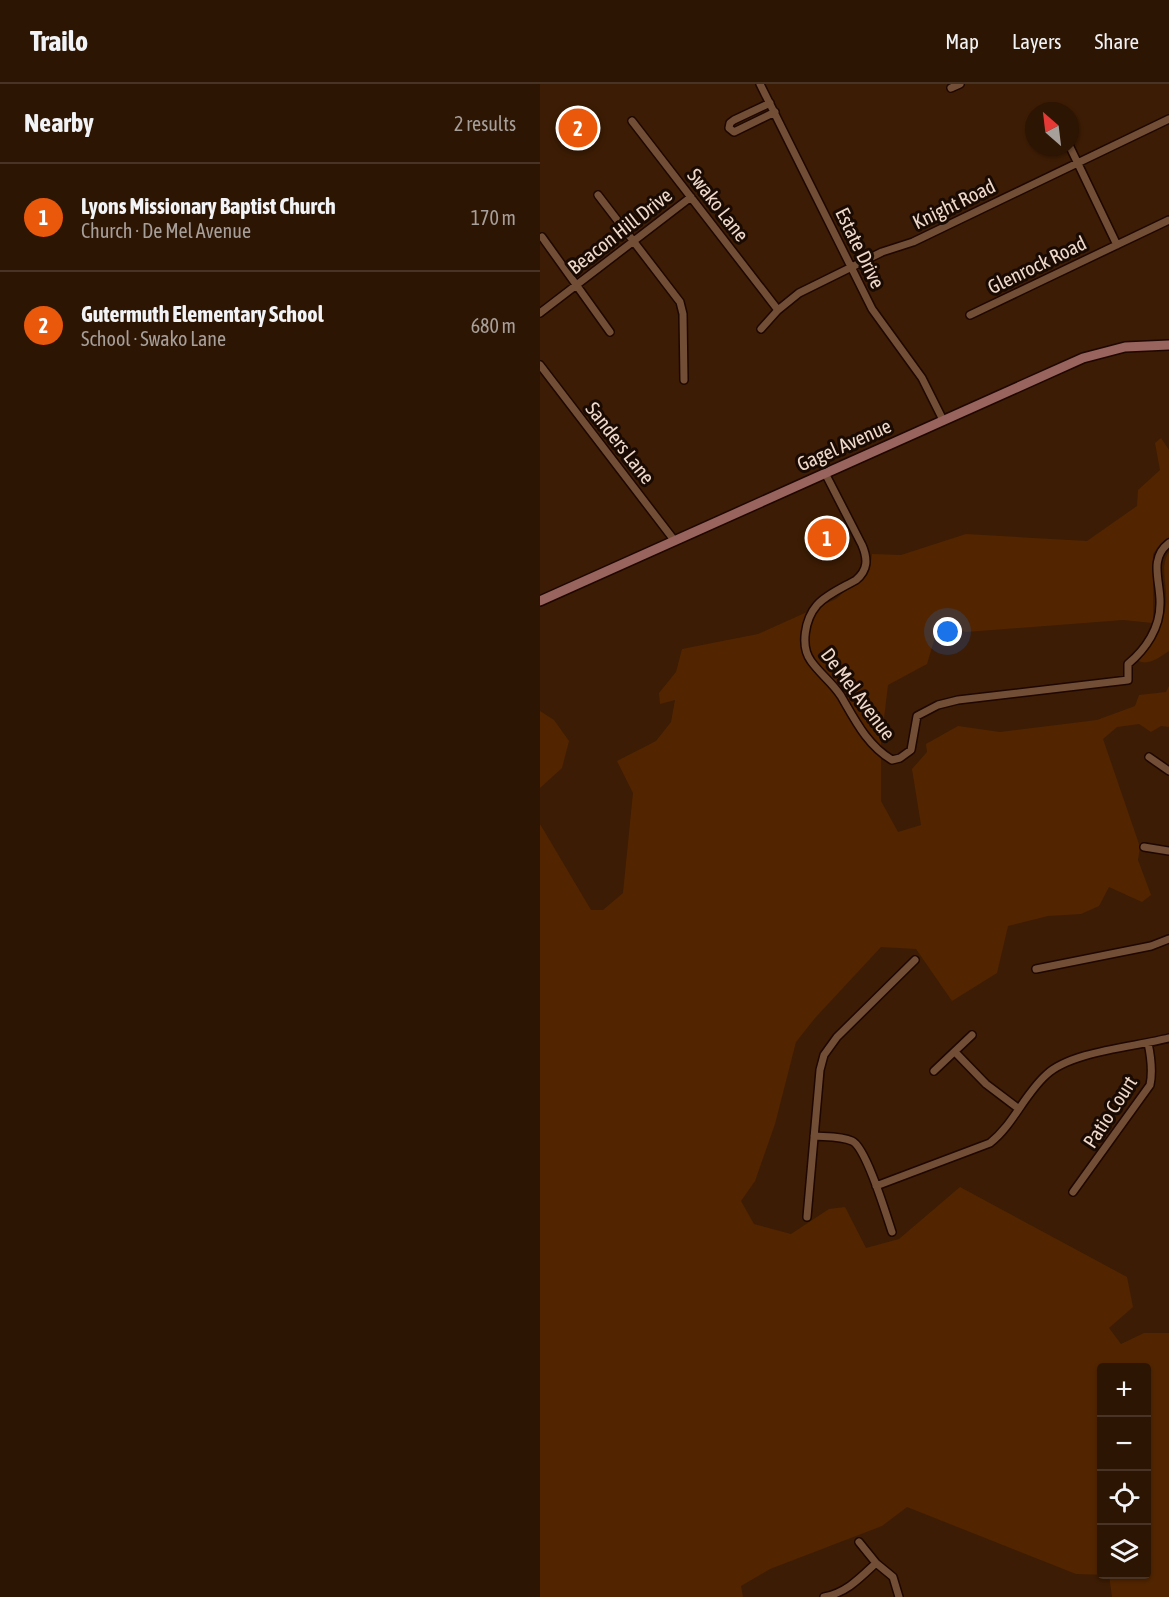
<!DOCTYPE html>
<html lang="en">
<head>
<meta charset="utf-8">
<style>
	:root { --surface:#2d1503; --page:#392212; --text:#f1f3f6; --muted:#a79f9a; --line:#483425; --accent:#ea580c }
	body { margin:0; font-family:"Asap Condensed",sans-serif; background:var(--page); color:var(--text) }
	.controls { position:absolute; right:18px; bottom:18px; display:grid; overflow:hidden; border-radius:6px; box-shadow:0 2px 4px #0004 }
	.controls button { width:54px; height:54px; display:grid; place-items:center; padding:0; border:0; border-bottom:2px solid var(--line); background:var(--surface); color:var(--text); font:30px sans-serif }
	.compass { position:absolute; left:485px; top:18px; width:54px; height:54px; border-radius:50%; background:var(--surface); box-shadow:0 2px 4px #0004; rotate:332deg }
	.you { position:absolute; left:408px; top:548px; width:21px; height:21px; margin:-15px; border:4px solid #fff; border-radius:50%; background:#1a73e8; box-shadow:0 0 0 9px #1a73e833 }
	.badge { display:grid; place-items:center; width:39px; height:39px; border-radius:50%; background:var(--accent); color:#fff; font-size:20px; font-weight:700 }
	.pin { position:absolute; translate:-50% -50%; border:3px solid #fff; box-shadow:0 2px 6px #0006 }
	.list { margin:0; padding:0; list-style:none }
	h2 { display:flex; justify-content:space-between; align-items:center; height:78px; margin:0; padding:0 24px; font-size:26px }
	h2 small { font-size:20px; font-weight:400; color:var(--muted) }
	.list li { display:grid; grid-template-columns:39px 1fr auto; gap:18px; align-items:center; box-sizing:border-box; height:108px; padding:0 24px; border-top:2px solid var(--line) }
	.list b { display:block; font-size:22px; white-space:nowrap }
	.list p { margin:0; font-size:20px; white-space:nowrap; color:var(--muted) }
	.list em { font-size:20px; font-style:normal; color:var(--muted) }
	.icon { flex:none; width:33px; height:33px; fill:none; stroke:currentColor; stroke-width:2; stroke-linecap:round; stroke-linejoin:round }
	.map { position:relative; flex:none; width:629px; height:1513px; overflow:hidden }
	header { display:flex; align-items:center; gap:36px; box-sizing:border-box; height:84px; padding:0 30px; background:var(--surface); border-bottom:2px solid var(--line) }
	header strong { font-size:28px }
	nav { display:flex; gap:33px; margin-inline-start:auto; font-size:21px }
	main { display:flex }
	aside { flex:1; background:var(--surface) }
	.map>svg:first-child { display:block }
</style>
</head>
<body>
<header>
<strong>Trailo</strong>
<nav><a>Map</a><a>Layers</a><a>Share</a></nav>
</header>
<main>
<aside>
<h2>Nearby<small>2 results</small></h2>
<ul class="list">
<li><span class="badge">1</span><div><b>Lyons Missionary Baptist Church</b><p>Church · De Mel Avenue</p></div><em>170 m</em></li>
<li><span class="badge">2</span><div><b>Gutermuth Elementary School</b><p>School · Swako Lane</p></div><em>680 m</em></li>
</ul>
</aside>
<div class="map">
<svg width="629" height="1513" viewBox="0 0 629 1513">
	<rect width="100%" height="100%" fill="#3c1c04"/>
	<path fill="#522500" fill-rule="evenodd" d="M621,354L629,366V453L618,463L613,470V539L583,536L426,548L399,540L387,580L348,601L341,659V717L358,748L381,741L372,685L387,668L386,660L418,642L460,648L557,636L595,622L599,611L626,608L629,602V643L621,642L611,648L599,640L577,643L563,655L600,763L598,776L611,811L602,818L569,803L559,822L541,830L508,832L468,842L457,889L412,917L376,865L341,863L275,934L256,958L235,1040L215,1097L201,1117L214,1140L251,1150L289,1125L305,1123L326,1164L359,1155L420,1103L587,1193L593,1223L569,1244L581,1260L604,1249H629V1513H572L569,1491L536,1490L367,1423L342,1442L230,1485L201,1502L203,1513H0V740L51,826H63L83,809L93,709L77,677L116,657L131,638L135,616L120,620L119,609L136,588L142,565L218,550L296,515L330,485L332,470L361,471L426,450L547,457L597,422L598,406L620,386L615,359ZM562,1284H606V1490H562Z
		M629,468V567C620,573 607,583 597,576C607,563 625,537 626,520C628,504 619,482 629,468Z
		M0,627L14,636L29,657L22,684L0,704Z"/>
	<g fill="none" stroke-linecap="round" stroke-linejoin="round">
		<defs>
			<path id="street" d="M220,0L332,225L382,294L403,336
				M411,4L420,0
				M230,19L194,36L190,39L189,44L194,48L235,28
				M92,37L238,226
				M530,63L577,161
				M58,111L140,218L143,230L144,296
				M2,153L70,248
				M0,229L151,113
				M430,231L629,136
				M221,245L238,226L259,209L342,168L373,158L629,35
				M0,281L134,456
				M285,389L322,461C328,475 328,486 316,496C304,503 287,510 277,521C265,535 260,562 271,577C280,590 292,598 301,612C315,636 327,661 352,676L360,674L371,666L377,632L398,621L418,616L588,596V580C606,565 620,544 620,520C621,498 608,475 629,459
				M609,673L629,687
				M604,763L629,767
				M496,885L611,862L629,855
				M415,968L446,1000L479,1025
				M394,987L432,951
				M274,1052C285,1053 301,1052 312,1057C326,1063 346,1130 352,1148
				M336,1102L450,1059C473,1041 484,1011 506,991C531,967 595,963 629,954
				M533,1108L610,1001C613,987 611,973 608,959
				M267,1133L280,986L284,971L297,953L375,876
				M319,1458L336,1479L353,1493L359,1513
				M284,1513C306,1509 320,1494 336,1479"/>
			<path id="secondary" d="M0,517L543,274L585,263L629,261"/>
		</defs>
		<use href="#street" stroke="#1e0700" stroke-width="10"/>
		<use href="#secondary" stroke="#1e0700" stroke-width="12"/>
		<use href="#street" stroke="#724e36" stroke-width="7"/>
		<use href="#secondary" stroke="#99635e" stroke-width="9"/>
	</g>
	<g text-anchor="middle" stroke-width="6" stroke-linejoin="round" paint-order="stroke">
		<g font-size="20" fill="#efd9cb" stroke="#190a03">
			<text transform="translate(414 120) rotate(-26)" y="7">Knight Road</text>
			<text transform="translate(178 121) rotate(52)" y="7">Swako Lane</text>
			<text transform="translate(80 147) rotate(-38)" y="7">Beacon Hill Drive</text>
			<text transform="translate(320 164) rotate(64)" y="7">Estate Drive</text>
			<text transform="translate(497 181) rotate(-26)" y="7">Glenrock Road</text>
			<text transform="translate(80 359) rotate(52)" y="7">Sanders Lane</text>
			<text transform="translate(304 361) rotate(-24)" y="7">Gagel Avenue</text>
			<text transform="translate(318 610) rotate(53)" y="7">De Mel Avenue</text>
			<text transform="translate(570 1028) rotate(-57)" y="7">Patio Court</text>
		</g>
	</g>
</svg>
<div class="controls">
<button>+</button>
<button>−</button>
<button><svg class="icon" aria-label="locate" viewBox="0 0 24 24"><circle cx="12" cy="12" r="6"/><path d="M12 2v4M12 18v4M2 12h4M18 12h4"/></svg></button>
<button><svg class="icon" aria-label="layers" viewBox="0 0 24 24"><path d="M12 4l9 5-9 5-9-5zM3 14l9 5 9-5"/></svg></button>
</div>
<svg class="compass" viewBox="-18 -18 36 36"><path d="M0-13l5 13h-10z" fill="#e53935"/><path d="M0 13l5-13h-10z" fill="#a79f9a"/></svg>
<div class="you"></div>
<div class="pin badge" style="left:287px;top:454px">1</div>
<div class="pin badge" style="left:38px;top:44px">2</div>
</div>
</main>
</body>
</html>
